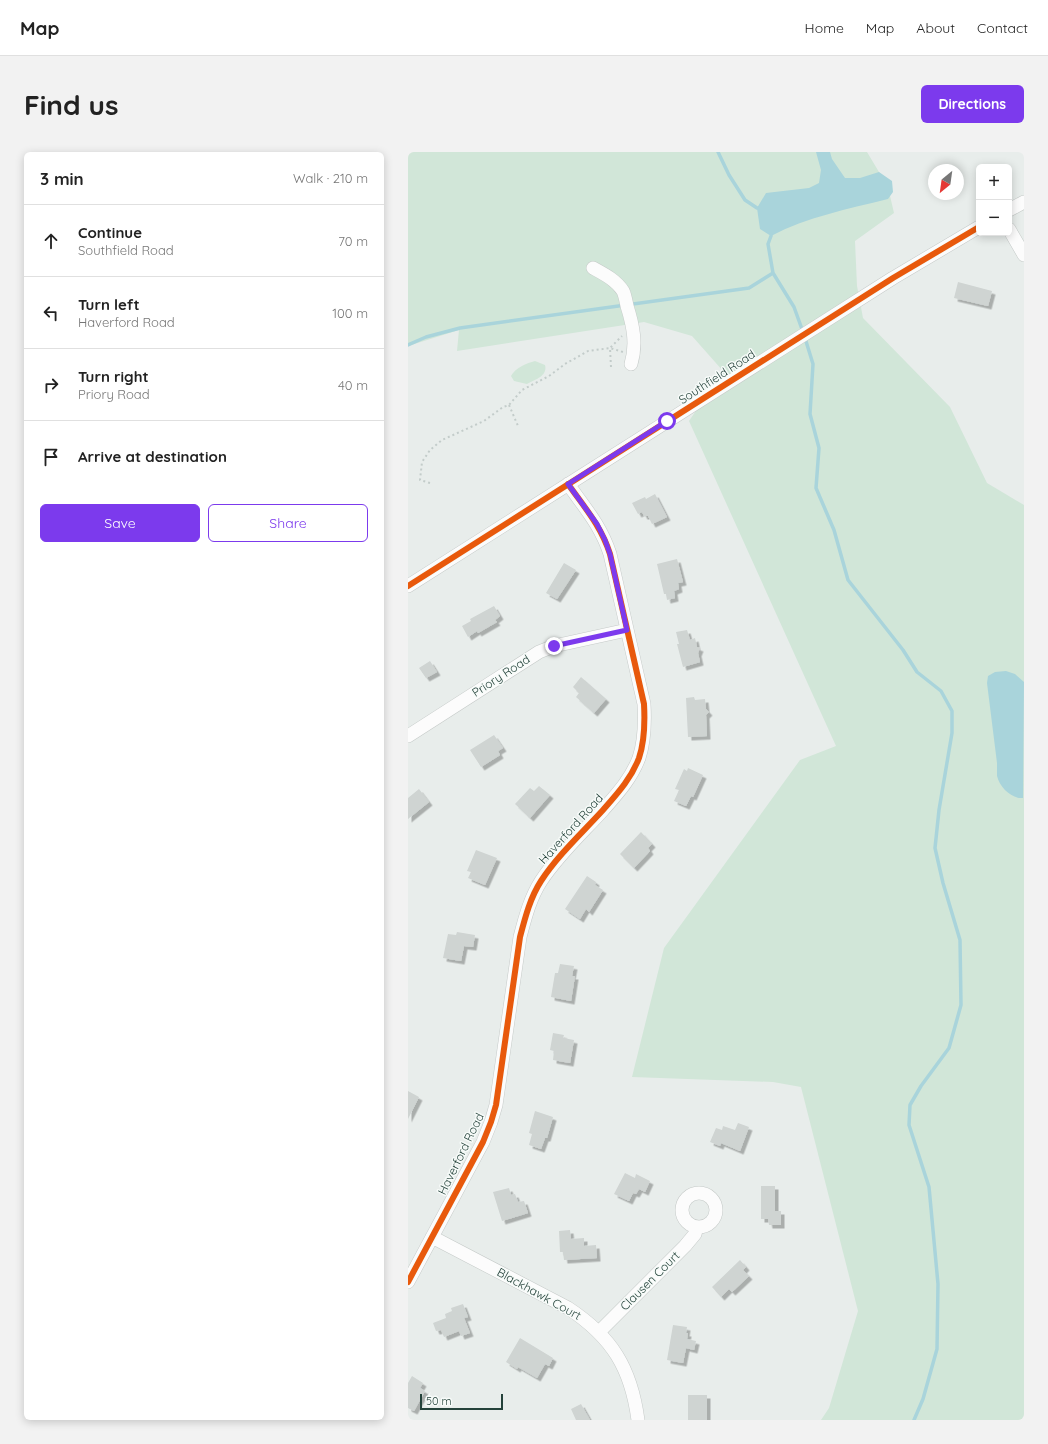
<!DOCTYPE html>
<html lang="en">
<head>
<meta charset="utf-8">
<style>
	:root { --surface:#fff; --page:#f2f2f2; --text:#222; --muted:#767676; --line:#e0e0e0; --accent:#7c3aed }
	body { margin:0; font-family:Quicksand,sans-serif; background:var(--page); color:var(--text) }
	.controls { position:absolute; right:12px; top:12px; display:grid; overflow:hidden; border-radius:6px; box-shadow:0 2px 10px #0003 }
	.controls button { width:36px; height:36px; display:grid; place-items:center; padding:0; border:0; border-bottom:1px solid var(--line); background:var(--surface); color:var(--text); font:20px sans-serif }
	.compass { position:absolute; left:520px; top:12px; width:36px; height:36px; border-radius:50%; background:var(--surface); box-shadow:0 2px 10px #0003; rotate:209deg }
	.scale { position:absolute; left:12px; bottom:10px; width:83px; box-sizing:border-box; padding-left:4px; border:2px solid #24423a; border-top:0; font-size:11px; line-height:14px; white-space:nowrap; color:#24423a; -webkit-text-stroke:3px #f7fbf9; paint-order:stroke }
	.stop { position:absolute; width:12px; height:12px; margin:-9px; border:3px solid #7c3aed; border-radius:50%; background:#fff }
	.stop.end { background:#7c3aed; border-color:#fff; box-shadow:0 1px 4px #0008 }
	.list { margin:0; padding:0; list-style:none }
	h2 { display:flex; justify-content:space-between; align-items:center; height:52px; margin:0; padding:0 16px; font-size:17px }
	h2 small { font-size:13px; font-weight:400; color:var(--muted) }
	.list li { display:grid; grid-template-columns:26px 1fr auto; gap:12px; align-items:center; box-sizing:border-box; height:72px; padding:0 16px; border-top:1px solid var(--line) }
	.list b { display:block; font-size:15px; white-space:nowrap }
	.list p { margin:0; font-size:13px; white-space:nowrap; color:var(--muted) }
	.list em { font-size:13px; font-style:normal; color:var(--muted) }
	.actions { display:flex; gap:8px; padding:12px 16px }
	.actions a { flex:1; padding:9px 0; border:1px solid var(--accent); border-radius:6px; text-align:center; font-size:14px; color:var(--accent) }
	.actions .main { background:var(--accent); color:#fff }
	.icon { flex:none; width:22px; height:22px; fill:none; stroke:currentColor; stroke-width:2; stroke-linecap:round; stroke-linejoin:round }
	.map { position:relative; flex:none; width:616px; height:1268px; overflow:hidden; border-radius:6px }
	header { display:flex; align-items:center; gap:24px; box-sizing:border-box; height:56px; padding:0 20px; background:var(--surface); border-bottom:1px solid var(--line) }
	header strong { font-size:19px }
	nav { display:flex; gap:22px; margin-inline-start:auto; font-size:14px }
	.intro { display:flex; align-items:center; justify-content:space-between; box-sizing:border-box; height:96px; padding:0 24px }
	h1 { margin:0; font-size:28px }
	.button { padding:10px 18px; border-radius:6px; background:var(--accent); color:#fff; font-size:14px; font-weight:700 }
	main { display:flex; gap:24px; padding:0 24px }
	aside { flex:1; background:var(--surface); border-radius:6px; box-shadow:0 2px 10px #0003 }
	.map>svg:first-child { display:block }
</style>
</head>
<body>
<header>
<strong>Map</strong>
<nav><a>Home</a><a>Map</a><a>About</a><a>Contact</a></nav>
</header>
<div class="intro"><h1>Find us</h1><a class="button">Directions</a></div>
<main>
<aside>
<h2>3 min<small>Walk · 210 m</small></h2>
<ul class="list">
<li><svg class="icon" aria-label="ahead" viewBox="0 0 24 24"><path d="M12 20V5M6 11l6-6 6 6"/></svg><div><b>Continue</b><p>Southfield Road</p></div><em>70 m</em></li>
<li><svg class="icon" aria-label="left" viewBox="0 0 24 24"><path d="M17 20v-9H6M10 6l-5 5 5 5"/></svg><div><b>Turn left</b><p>Haverford Road</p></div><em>100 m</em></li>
<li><svg class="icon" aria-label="right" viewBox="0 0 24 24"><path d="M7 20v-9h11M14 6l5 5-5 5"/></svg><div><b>Turn right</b><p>Priory Road</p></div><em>40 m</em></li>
<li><svg class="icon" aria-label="arrive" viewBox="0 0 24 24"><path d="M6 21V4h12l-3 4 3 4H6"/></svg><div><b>Arrive at destination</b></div></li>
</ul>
<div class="actions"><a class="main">Save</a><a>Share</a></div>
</aside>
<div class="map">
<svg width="616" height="1268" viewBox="0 0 616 1268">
	<defs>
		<filter id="shadow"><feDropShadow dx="3.5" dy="3.5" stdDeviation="0" flood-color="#0004"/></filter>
	</defs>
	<rect width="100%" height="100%" fill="#e8edeb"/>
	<path fill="#d1e6d8" d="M0,0H459L480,35L486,61L447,89L449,134L455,166L542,255L579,331L616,353V1268H413L421,1256L450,1159L393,935L365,930L224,925L256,796L392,608L428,594L281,269L315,219L284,184L236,170L49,199L51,178L0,194Z
		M127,209L137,213C140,224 127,228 119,232L106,229L103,224C107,216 119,211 127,209Z"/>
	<path fill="#a9d4db" d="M408,0H422L424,7L437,26H452L471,20L484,29L485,40L480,47C440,57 399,65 363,84L352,77L349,56L358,41L401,36L411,31L413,18Z
		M598,519L607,522L616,530L615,646C604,647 592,636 589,624C589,620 589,615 589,611L579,531L580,524L587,520Z"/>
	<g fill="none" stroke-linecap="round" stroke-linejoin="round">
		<path stroke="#a9d4db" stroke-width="3.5" d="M310,0L321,23L337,48L349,56
			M363,84L360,92L365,121L386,155L395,180
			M397,186L405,212L402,262L411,296L408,336L426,378L440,428L495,498L509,520L533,539L544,559V581L531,658L527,696L535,731L552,788L553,853L541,896L513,934L502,953L501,973L521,1035L530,1132L529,1197L515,1247L506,1268
			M0,193L18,185L52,176L341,136L365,121"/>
	</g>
	<path fill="#cfd4d2" filter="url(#shadow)" d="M550,130L584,139L580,154L546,146Z
		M247,342L259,365L244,372L240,364H236L234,360L230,362L224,351L237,345L238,347Z
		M269,407L275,430L270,431L271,437L266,439L267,446L259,448L258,442H256L249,412Z
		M156,411L168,418L149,447L138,441Z
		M86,454L92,464L87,468L89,470L70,481L69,479L60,485L54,474L63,469L62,467Z
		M279,478L282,488L287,486L289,495L292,496L290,501L292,510L275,515L269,492H271L268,480Z
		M22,509L29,520L18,526L11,516Z
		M173,525L198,547L186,561L168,545L171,541L165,535Z
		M286,545L287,548L297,547L298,557L301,560L298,563L299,584L280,585L278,546Z
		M86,583L95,596L90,599L92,603L73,615L62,598Z
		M280,616L295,623L285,645L283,644L278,654L266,649L271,638L267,637L276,617L279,619Z
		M131,634L142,643L122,666L107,652L122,636L126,639Z
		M11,637L21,650L0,667V646Z
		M233,680L244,692L240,696L242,699L226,716L212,702Z
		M68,698L89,706L77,733L60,726L63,720L59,719Z
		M179,724L188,730L187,733L195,738L181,760L178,757L172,767L157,757Z
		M49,780L67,783L65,795L56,794L53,809L35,806L40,782L48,783Z
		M152,812L166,814L164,824H167L163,849L143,845L147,821H150Z
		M145,881L156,883L155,886L166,888L162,911L145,908L146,899L142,898Z
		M0,939L11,945L0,967Z
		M127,959L145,965L139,986H137L133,997L121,993L124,982L121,981Z
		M330,971L341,975L332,999L313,991L312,994L302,990L308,976L314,978L315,974L327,978Z
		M217,1021L227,1026L228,1022L242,1029L237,1040L231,1037L228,1042L225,1041L221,1049L206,1042Z
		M353,1034H367V1059H373V1073H361L360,1067H353Z
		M101,1036L103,1043L107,1042L110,1050L116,1049L120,1061L94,1069L85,1040Z
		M162,1078L163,1087L176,1086V1094L188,1093L189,1106L156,1108L155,1100H152L151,1079Z
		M332,1108L338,1115L335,1118L341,1124L324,1140L321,1137L313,1145L304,1135Z
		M55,1152L60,1165L56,1166L62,1181L53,1184L51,1179L36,1185L33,1178L28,1179L25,1171L38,1166L37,1162L44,1159L43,1156Z
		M265,1173L279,1175L278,1181H280L279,1187L288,1189L286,1198L278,1196L275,1211L259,1208Z
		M112,1186L145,1206L141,1214L137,1212L129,1226L110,1215L109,1217L98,1210Z
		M4,1224L15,1231L12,1236L17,1239L6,1259L0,1256V1231Z
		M280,1243H299V1268H280Z
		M173,1252L182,1268H168L163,1257Z"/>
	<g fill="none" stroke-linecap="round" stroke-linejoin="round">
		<defs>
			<path id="minor" d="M601,58L616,50
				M601,77L616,103
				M185,116C196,122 208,128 215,139C217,143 218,149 219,154C225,173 229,192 223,212
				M0,434L485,126L571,75
				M0,584L131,500L146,494L219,478
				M274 1058a17 17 0 1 1 34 0a17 17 0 1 1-34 0Z
				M24,1085L160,1156C204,1185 223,1216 230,1268
				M0,1130L75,990L83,970L88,953L112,785C117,766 122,746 133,729C150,703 174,681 195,658C209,642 223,627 231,606C237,588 237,570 236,552L202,402C193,374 177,356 160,332
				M191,1180L277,1094L287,1082L289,1075"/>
		</defs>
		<use href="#minor" stroke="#c5cac8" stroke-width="14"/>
		<path stroke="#c3ccca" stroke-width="2" stroke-dasharray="2 3" stroke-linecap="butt" d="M203,215L202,196L214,184
			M101,253L110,274
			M22,331L12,328L14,310L22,298L34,288L76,269L95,255L101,253L114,238L141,224L157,212L180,199L202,196L215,200"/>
		<use href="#minor" stroke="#fcfcfc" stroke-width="13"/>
		<defs>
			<path id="cycleway" d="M0,434L485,126L571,75
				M0,1130L75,990L83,970L88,953L112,785C117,766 122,746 133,729C150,703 174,681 195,658C209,642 223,627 231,606C237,588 237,570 236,552L202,402C193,374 177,356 160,332"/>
		</defs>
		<use href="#cycleway" stroke="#f7fbf9" stroke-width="8"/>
		<use href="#cycleway" stroke="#e8590c" stroke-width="6"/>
	</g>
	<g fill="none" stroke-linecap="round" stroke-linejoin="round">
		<path stroke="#7c3aed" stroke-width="5" d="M146,494L219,478L202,402L197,388L189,372L160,332L259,269"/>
	</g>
	<g text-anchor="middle" stroke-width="3" stroke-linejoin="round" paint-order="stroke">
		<g font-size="12" fill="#24423a" stroke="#f7fbf9">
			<text transform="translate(309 225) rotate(-33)" y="4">Southfield Road</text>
			<text transform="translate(93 524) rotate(-33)" y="4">Priory Road</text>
			<text transform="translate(163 677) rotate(-48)" y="4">Haverford Road</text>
			<text transform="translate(53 1002) rotate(-64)" y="4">Haverford Road</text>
			<text transform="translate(242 1129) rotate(-45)" y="4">Clausen Court</text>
			<text transform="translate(131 1142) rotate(29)" y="4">Blackhawk Court</text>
		</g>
	</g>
</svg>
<div class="controls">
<button>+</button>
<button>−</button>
</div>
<svg class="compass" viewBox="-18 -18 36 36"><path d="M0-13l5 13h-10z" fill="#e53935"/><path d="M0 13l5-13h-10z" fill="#767676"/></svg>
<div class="scale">50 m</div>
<div class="stop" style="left:259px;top:269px"></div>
<div class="stop end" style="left:146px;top:494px"></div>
</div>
</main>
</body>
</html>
